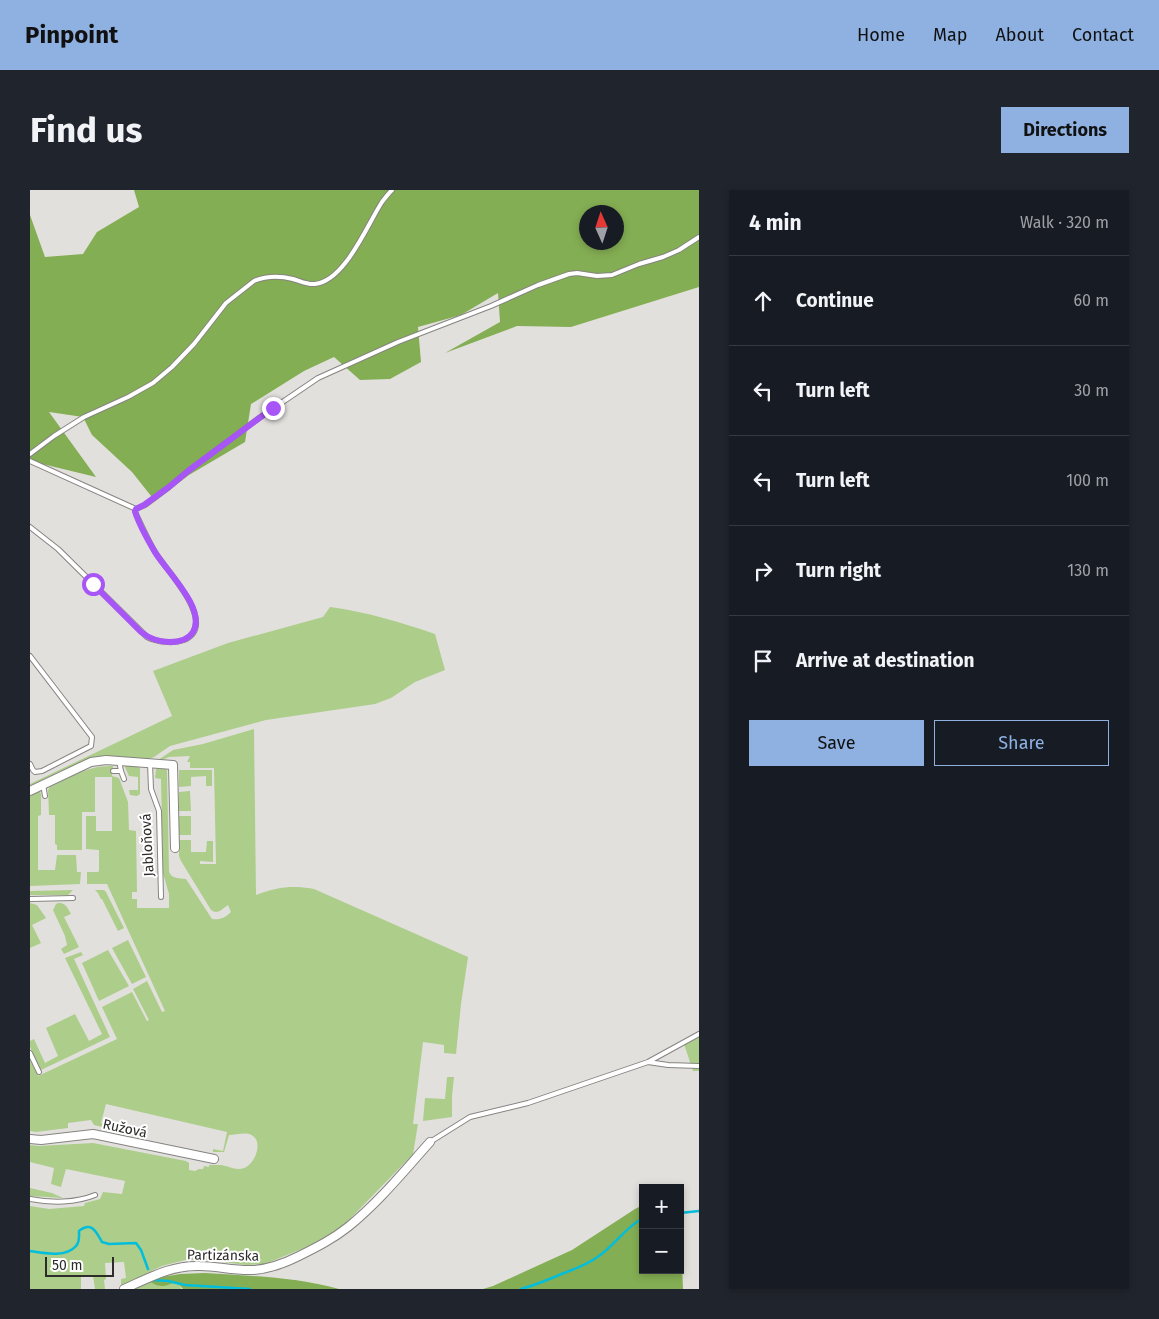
<!DOCTYPE html>
<html lang="en">
<head>
<meta charset="utf-8">
<style>
	:root { --surface:#171b24; --page:#20242c; --text:#f1f3f6; --muted:#9ea1a6; --line:#363941; --accent:#8eb1e2 }
	body { margin:0; font-family:"Fira Sans",sans-serif; background:var(--page); color:var(--text) }
	.controls { position:absolute; right:15px; bottom:15px; display:grid; overflow:hidden; border-radius:0px; box-shadow:0 2px 8px #0003 }
	.controls button { width:45px; height:45px; display:grid; place-items:center; padding:0; border:0; border-bottom:1px solid var(--line); background:var(--surface); color:var(--text); font:25px sans-serif }
	.compass { position:absolute; left:549px; top:15px; width:45px; height:45px; border-radius:50%; background:var(--surface); box-shadow:0 2px 8px #0003; rotate:357deg }
	.scale { position:absolute; left:15px; bottom:12px; width:69px; box-sizing:border-box; padding-left:5px; border:2px solid #2d2c2b; border-top:0; font-size:14px; line-height:18px; white-space:nowrap; color:#2d2c2b; -webkit-text-stroke:4px #fff; paint-order:stroke }
	.stop { position:absolute; width:15px; height:15px; margin:-11px; border:4px solid #a855f7; border-radius:50%; background:#fff }
	.stop.end { background:#a855f7; border-color:#fff; box-shadow:0 1px 5px #0008 }
	.list { margin:0; padding:0; list-style:none }
	h2 { display:flex; justify-content:space-between; align-items:center; height:65px; margin:0; padding:0 20px; font-size:21px }
	h2 small { font-size:16px; font-weight:400; color:var(--muted) }
	.list li { display:grid; grid-template-columns:32px 1fr auto; gap:15px; align-items:center; box-sizing:border-box; height:90px; padding:0 20px; border-top:1px solid var(--line) }
	.list b { display:block; font-size:19px; white-space:nowrap }
	.list em { font-size:16px; font-style:normal; color:var(--muted) }
	.actions { display:flex; gap:10px; padding:15px 20px }
	.actions a { flex:1; padding:11px 0; border:1px solid var(--accent); border-radius:0px; text-align:center; font-size:18px; color:var(--accent) }
	.actions .main { background:var(--accent); color:#111 }
	.icon { flex:none; width:28px; height:28px; fill:none; stroke:currentColor; stroke-width:2; stroke-linecap:round; stroke-linejoin:round }
	.map { position:relative; flex:none; width:669px; height:1099px; overflow:hidden; border-radius:0px }
	header { display:flex; align-items:center; gap:30px; box-sizing:border-box; height:70px; padding:0 25px; background:var(--accent); color:#111 }
	header strong { font-size:24px }
	nav { display:flex; gap:28px; margin-inline-start:auto; font-size:18px }
	.intro { display:flex; align-items:center; justify-content:space-between; box-sizing:border-box; height:120px; padding:0 30px }
	h1 { margin:0; font-size:35px }
	.button { padding:12px 22px; border-radius:0px; background:var(--accent); color:#111; font-size:18px; font-weight:700 }
	main { display:flex; gap:30px; padding:0 30px }
	aside { flex:1; background:var(--surface); border-radius:0px; box-shadow:0 2px 8px #0003 }
	.map>svg:first-child { display:block }
</style>
</head>
<body>
<header>
<strong>Pinpoint</strong>
<nav><a>Home</a><a>Map</a><a>About</a><a>Contact</a></nav>
</header>
<div class="intro"><h1>Find us</h1><a class="button">Directions</a></div>
<main>
<div class="map">
<svg width="669" height="1099" viewBox="0 0 669 1099">
	<rect width="100%" height="100%" fill="#e2e0dd"/>
	<path fill="#adcd8a" d="M300,417C337,422 370,432 405,444L415,480L385,492L361,508L345,514L236,530L140,556L124,567L119,569L80,566L62,567L0,596V594L142,526L123,481L198,453L293,427Z
		M224,539L226,705C248,697 261,695 284,699L438,767L431,814L426,864L414,863V855L393,852L383,934H388L383,964L316,1033L297,1047L274,1058L235,1074L216,1075L176,1070H155L132,1076L117,1083V1084L91,1096V1089L96,1088L94,1072L75,1073L76,1089L74,1090L75,1099H65L63,1086H51V1099H0V1016L19,1019L54,1016L55,1013L70,1009L73,1002L92,1004L95,991L36,979L31,997L21,994L24,978L0,972V955L9,956L63,953L156,971L159,973V980L165,981L169,979H173L174,976L179,977V975C183,975 187,975 191,975C199,976 206,981 214,978C225,974 233,953 223,946C217,941 206,945 199,945L194,962H183V959L193,961L197,942L76,914L71,933L82,936L81,939L64,935L61,930L38,933V938L6,942L0,941V870L8,886L87,849L72,817L102,802L117,831L119,830L103,799L117,791L132,822L135,821L77,694H57V682H68L69,681V660L56,659V626H66V641H82V587H65V622H52V660H27V655L25,654V625H19L18,600L20,597C41,587 58,575 83,576L82,586L89,588L98,612L99,640L106,641L107,702H102V709H107V718H139V704L133,683L131,589L125,588L126,579L130,577H135L137,581L139,682C142,689 149,688 156,689L182,729C190,730 195,728 201,722L198,715C192,719 188,725 181,720L151,671L149,666V650H161V662H176L177,651H183V672L170,671V674H186L184,578H160V572H157L160,566L139,567L132,570H128L143,560L173,554Z
		M96,575L107,576L110,578V604L107,606L100,605L99,600H108V587L99,586L95,577Z
		M149,580H182V596H176V586L161,587V596L149,597Z
		M160,601L161,621H149V602Z
		M8,602H10L11,604V625L8,626V680H25L27,665H46L47,682H51L50,694L0,696V605Z
		M149,626H161V645H149Z
		M43,700L38,705H0V701Z
		M65,700H74L76,702L94,738L88,741L72,709H71L68,703Z
		M0,713L7,715L16,728L2,735L11,753L0,758Z
		M28,713C35,712 38,718 41,724L34,727L49,757L34,764L31,759L37,755L35,746L23,720L26,714Z
		M98,750L116,787L102,794L82,758Z
		M78,760L99,796L69,811L52,773Z
		M51,762L53,765L44,769L80,847L11,880L0,857V851L4,849L15,873L28,866L16,838L45,824L59,851L72,844L35,768Z
		M669,845V881H663L654,854Z
		M417,887H424L422,906V927L393,931L395,908L415,909Z
		M0,998L22,1003L33,1008L0,1006Z
		M119,1091C122,1093 128,1096 132,1096C139,1096 140,1092 150,1094L151,1099H102Z"/>
	<path fill="#84ae53" fill-rule="evenodd" d="M104,0H669V97L541,137L487,136L415,163L470,132L468,103L431,125L388,137L391,172L360,189L330,190L304,167L274,181L221,214L215,252L159,285L125,311L102,282L62,245L53,227L19,222L66,287L0,271V25L15,67L53,64L67,42L109,17ZM556,22H586V52H556Z
		M613,1015V1080H650V1025L653,1099H453L463,1096L542,1060L605,1019Z
		M175,1083C220,1086 265,1087 309,1099H153C144,1087 142,1097 131,1096C127,1096 122,1093 119,1091L120,1089L150,1084Z"/>
	<g fill="none" stroke-linecap="round" stroke-linejoin="round">
		<path stroke="#03beda" stroke-width="2.5" d="M650,1023L669,1021
			M0,1061C13,1063 36,1068 46,1056C50,1052 49,1046 49,1041C62,1031 66,1042 72,1052L79,1054L106,1053L111,1060L118,1079
			M123,1090L138,1091L155,1095L220,1099
			M491,1099C506,1095 520,1089 534,1083C545,1079 556,1075 566,1068C584,1057 594,1038 613,1028"/>
		<defs>
			<path id="lane" d="M0,264L24,246L54,227L98,207L123,193L142,177L164,154L196,113L224,91C236,86 251,86 263,89C270,91 278,95 285,94C315,91 337,35 352,12C355,8 358,4 362,0
				M0,271L106,319
				M0,337L28,359L117,447C127,452 143,454 154,450C190,434 135,379 125,362C118,350 112,337 106,324L105,321L106,319L115,315L139,297L158,281L229,228L288,188L368,152L461,116L508,95L539,84L547,83L567,86L582,85L609,74L633,67L649,60L669,47
				M0,466L62,547L61,556L59,557L12,581L5,582L3,580L0,574
				M89,570L91,581L94,589
				M120,573L121,599L129,621L131,707
				M83,581H91
				M13,594L15,606
				M0,709L43,708
				M669,844L618,872L638,875L669,876
				M0,863L9,882
				M400,952L440,927L498,913L618,872
				M0,1009C21,1013 46,1013 65,1005"/>
			<path id="street" d="M0,601L61,572L76,570L143,575L145,658
				M0,949L11,950L63,944L184,969
				M94,1099C119,1088 141,1075 170,1076C187,1076 205,1081 223,1080C239,1079 255,1073 269,1066C287,1057 303,1049 318,1037C349,1012 374,981 400,952"/>
		</defs>
		<use href="#lane" stroke="#868481" stroke-width="6"/>
		<use href="#street" stroke="#868481" stroke-width="10"/>
		<use href="#lane" stroke="#fff" stroke-width="4"/>
		<use href="#street" stroke="#fff" stroke-width="8"/>
	</g>
	<g fill="none" stroke-linecap="round" stroke-linejoin="round">
		<path stroke="#a855f7" stroke-width="6" d="M63,394L111,442C120,449 129,452 140,452C149,452 158,450 163,442C177,419 136,381 125,362C119,352 108,332 105,321L106,319L114,315L139,297L158,281L243,218"/>
	</g>
	<g text-anchor="middle" stroke-width="4" stroke-linejoin="round" paint-order="stroke">
		<g font-size="14" fill="#2d2c2b" stroke="#fff">
			<text transform="translate(117 655) rotate(-93)" y="5">Jabloňová</text>
			<text transform="translate(95 938) rotate(12)" y="5">Ružová</text>
			<text transform="translate(193 1065) rotate(1)" y="5">Partizánska</text>
		</g>
	</g>
</svg>
<div class="controls">
<button>+</button>
<button>−</button>
</div>
<svg class="compass" viewBox="-18 -18 36 36"><path d="M0-13l5 13h-10z" fill="#e53935"/><path d="M0 13l5-13h-10z" fill="#9ea1a6"/></svg>
<div class="scale">50 m</div>
<div class="stop" style="left:63px;top:394px"></div>
<div class="stop end" style="left:243px;top:218px"></div>
</div>
<aside>
<h2>4 min<small>Walk · 320 m</small></h2>
<ul class="list">
<li><svg class="icon" aria-label="ahead" viewBox="0 0 24 24"><path d="M12 20V5M6 11l6-6 6 6"/></svg><div><b>Continue</b></div><em>60 m</em></li>
<li><svg class="icon" aria-label="left" viewBox="0 0 24 24"><path d="M17 20v-9H6M10 6l-5 5 5 5"/></svg><div><b>Turn left</b></div><em>30 m</em></li>
<li><svg class="icon" aria-label="left" viewBox="0 0 24 24"><path d="M17 20v-9H6M10 6l-5 5 5 5"/></svg><div><b>Turn left</b></div><em>100 m</em></li>
<li><svg class="icon" aria-label="right" viewBox="0 0 24 24"><path d="M7 20v-9h11M14 6l5 5-5 5"/></svg><div><b>Turn right</b></div><em>130 m</em></li>
<li><svg class="icon" aria-label="arrive" viewBox="0 0 24 24"><path d="M6 21V4h12l-3 4 3 4H6"/></svg><div><b>Arrive at destination</b></div></li>
</ul>
<div class="actions"><a class="main">Save</a><a>Share</a></div>
</aside>
</main>
</body>
</html>
